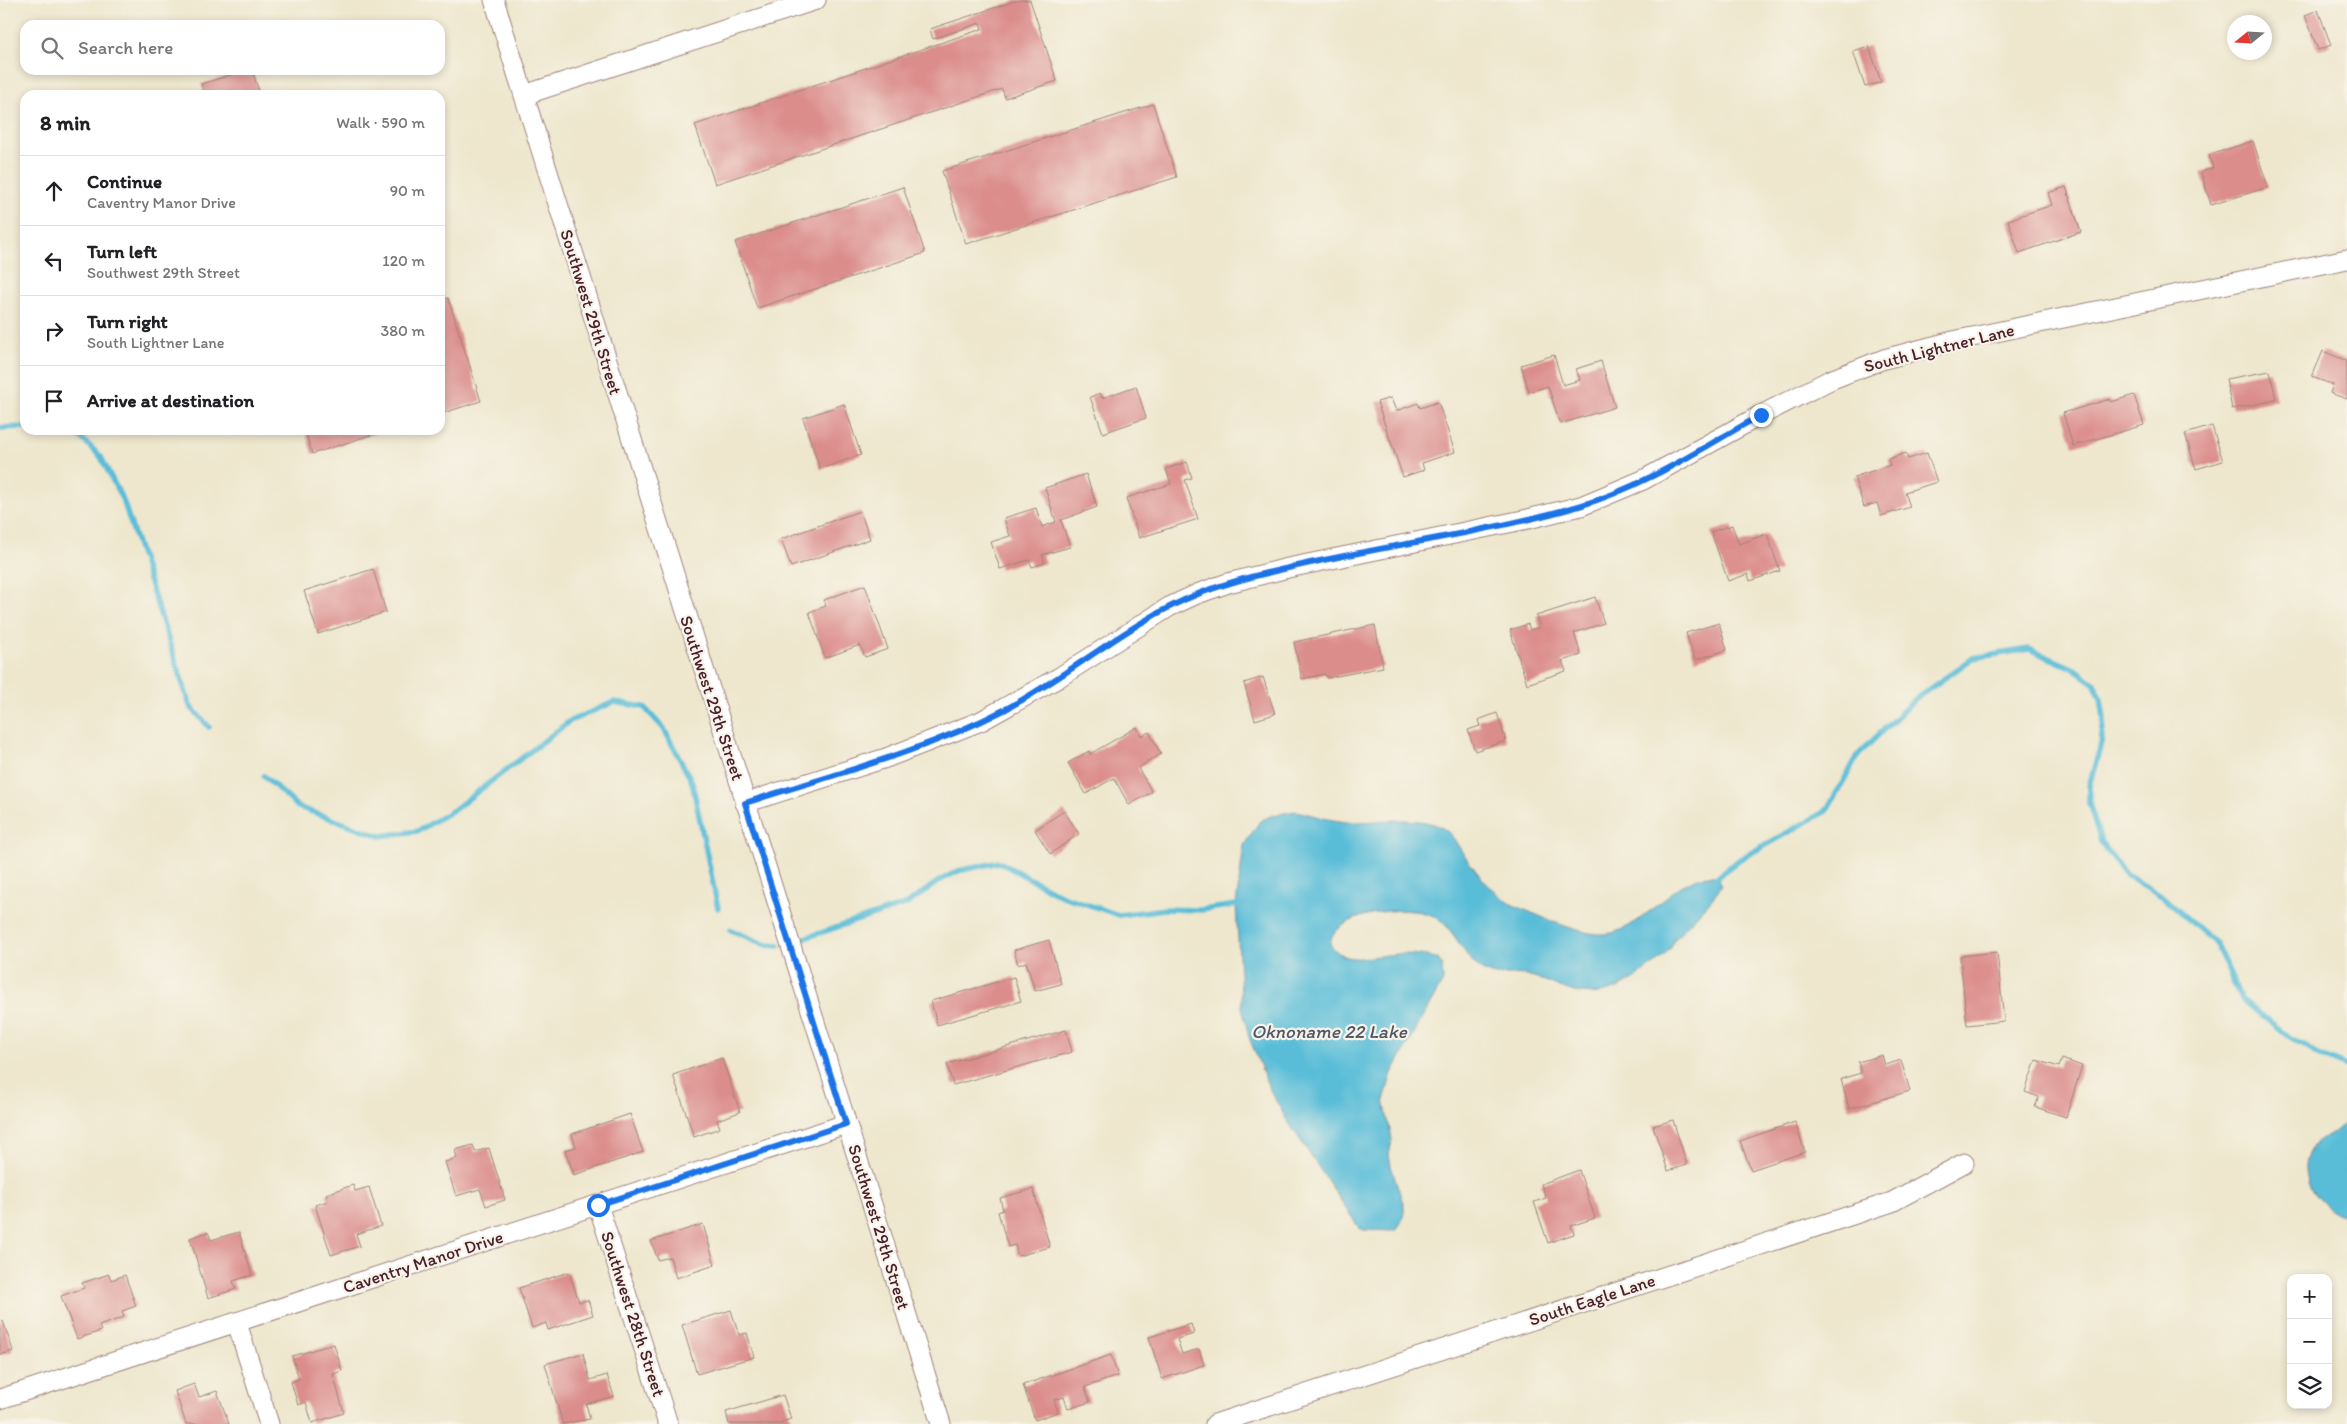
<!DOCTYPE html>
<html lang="en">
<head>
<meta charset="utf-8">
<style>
	:root { --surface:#fff; --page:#f2f2f2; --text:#202124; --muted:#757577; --line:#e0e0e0 }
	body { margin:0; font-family:Itim,sans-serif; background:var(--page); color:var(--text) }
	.controls { position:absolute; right:15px; bottom:15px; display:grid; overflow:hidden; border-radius:10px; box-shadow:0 2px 8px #0003 }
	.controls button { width:45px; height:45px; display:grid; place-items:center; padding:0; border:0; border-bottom:1px solid var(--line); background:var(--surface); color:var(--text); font:25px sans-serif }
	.compass { position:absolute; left:2227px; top:15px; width:45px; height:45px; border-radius:50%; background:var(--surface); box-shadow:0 2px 8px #0003; rotate:252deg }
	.stop { position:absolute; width:15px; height:15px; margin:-11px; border:4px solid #1a73e8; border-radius:50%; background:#fff }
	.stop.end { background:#1a73e8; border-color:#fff; box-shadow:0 1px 5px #0008 }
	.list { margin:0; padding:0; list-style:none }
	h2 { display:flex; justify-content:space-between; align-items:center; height:65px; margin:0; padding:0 20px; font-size:21px }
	h2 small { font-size:16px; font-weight:400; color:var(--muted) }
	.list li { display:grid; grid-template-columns:32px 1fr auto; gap:15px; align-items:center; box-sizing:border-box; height:70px; padding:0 20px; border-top:1px solid var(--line) }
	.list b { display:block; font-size:19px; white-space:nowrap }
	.list p { margin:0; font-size:16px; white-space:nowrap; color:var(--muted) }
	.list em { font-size:16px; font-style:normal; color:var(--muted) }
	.icon { flex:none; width:28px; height:28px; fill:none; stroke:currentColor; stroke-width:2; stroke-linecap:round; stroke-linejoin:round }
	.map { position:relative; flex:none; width:2347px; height:1424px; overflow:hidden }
	.search { position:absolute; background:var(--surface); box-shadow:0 2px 8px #0003; left:20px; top:20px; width:425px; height:55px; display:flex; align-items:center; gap:12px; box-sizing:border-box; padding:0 18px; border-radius:15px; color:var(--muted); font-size:19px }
	.panel { position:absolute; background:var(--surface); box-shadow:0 2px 8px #0003; left:20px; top:90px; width:425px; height:345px; border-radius:15px }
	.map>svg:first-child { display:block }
</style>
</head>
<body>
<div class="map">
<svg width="2347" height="1424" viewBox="0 0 2347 1424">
	<rect width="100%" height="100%" fill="#f7f3e8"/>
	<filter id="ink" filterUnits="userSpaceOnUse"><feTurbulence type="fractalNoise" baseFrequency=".02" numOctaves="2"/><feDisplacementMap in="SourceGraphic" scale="10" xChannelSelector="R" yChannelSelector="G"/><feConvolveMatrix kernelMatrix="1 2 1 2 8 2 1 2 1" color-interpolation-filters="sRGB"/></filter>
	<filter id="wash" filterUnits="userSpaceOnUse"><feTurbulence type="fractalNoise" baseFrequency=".0096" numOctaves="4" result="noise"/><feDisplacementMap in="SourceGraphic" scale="20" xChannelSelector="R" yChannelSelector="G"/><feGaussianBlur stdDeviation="1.12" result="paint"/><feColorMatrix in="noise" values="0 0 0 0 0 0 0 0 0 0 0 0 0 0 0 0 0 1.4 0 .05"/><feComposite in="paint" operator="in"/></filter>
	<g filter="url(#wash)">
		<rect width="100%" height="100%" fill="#eee7cd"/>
		<path fill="#5abdd8" stroke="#526e82" d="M1296,811C1314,815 1331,821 1349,822C1376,823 1425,813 1447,831C1454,837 1459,848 1465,856C1478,875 1493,893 1513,905C1536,914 1573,932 1597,934C1644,938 1671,871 1717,876L1721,886L1712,899L1674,940C1670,953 1657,962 1646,970C1616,994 1591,1001 1555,985C1545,981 1536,977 1526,975C1515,973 1499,978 1488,973C1466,964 1458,934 1440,920C1418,901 1334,911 1330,944C1345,965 1365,957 1387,955C1403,953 1423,954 1438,959L1442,965L1443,981L1392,1073L1384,1100L1392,1140L1389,1155L1391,1166L1404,1206V1217L1396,1231L1364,1230L1359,1228L1285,1117L1269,1088L1249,1037L1242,1008L1236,905L1244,845L1260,821L1273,815Z
			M2347,1123V1217C2318,1209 2290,1172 2314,1145C2320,1138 2339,1129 2347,1123Z"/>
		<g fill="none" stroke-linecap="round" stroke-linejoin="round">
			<path stroke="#5abdd8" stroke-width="5.5" d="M0,428L25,427
				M73,430L101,457L124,503L190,706L209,727
				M264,776L298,807L380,836L418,831L455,809L570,721L614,702L644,707L664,729L692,782L718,908
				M1713,880L1740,859L1826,811L1859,754L1915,699L1973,658L2029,649L2075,669L2094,683L2101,698L2104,719L2101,744L2089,786V803L2101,841L2119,867L2127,875L2163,897L2216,944L2241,999L2288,1036L2322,1056L2347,1067
				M731,930L766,945L779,946
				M802,939L907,904L939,881L958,871L999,862L1062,896L1119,915L1165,909L1201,910L1236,905L1241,907"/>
		</g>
		<g id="blocks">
			<path fill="#db8d8b" d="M1018,0H1030L1057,81L1005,98L1002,89L715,184L695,125L982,29L980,23L933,39L930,29Z
				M2318,10L2331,45L2318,50L2305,15Z
				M1869,46L1881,82L1865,87L1853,51Z
				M247,70H252L260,94L205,95L201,84Z
				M1153,104L1177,177L966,244L942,171Z
				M2253,141L2268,187L2211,205L2201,172L2213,168L2209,155Z
				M903,187L925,253L757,308L735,242Z
				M2066,187L2081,232L2019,253L2008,220L2052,205L2048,193Z
				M448,298L481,401L440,414V300Z
				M2323,351L2347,361V399L2330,393L2333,385L2312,377Z
				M1554,355L1563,385L1580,380L1576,369L1601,361L1615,407L1560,424L1548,386L1529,392L1521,365Z
				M2270,371L2276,400L2232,409L2226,379Z
				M1136,386L1146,418L1103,433L1090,397L1100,393L1102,398Z
				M2134,395L2144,425L2073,446L2063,413L2110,399L2111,402Z
				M1391,398L1396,411L1418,403L1420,408L1438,402L1455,452L1422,463L1424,470L1403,477L1377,402Z
				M844,404L861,455L820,469L803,418Z
				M2212,426L2223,461L2196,469L2185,434Z
				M305,430H386L312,454Z
				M1906,453L1908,459L1927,453L1937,482L1905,492L1910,507L1881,516L1877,503L1864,507L1854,477L1890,465L1888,459Z
				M1187,462L1192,478L1185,480L1198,519L1139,538L1126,498L1171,484L1166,469Z
				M1086,474L1097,507L1061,520L1070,547L1042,555L1045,563L1032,567L1029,560L1000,569L991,542L1010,536L1004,518L1036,508L1042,527L1056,522L1045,488Z
				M860,511L870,539L791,567L781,539Z
				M1732,525L1739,544L1767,534L1780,571L1750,581L1748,574L1728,581L1711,532Z
				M373,569L386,612L318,634L304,591Z
				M865,585L888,649L865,657L860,645L825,658L809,612L826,606L824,600Z
				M1595,597L1604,623L1574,633L1581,655L1562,661L1566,671L1527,684L1510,630L1528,624L1530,630L1540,627L1536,616Z
				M1719,623L1727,650L1695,660L1686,633Z
				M1375,625L1383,667L1327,678L1325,674L1302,679L1294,642Z
				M1263,677L1275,714L1255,720L1244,683Z
				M1497,713L1506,741L1475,751L1468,730L1480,726L1478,720Z
				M1137,727L1141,736L1149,732L1161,754L1138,768L1152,792L1129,805L1114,778L1086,794L1068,763L1089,751L1090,754Z
				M1064,811L1079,834L1050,854L1035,830Z
				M1049,940L1061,984L1035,991L1026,962L1018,965L1014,950Z
				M1997,952L2004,1021L1967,1025L1960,956Z
				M1014,977L1021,1001L937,1025L931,1001Z
				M1066,1030L1072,1052L953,1085L947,1064Z
				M1882,1055L1885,1065L1901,1060L1910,1091L1849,1109L1841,1079L1861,1073L1858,1062Z
				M722,1058L740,1112L717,1120L720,1128L694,1137L673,1075Z
				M2062,1059L2082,1066L2066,1117L2035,1107L2039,1097L2025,1092L2036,1060L2059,1067Z
				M630,1114L643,1152L574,1175L565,1150L576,1147L572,1134Z
				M1673,1120L1687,1165L1668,1171L1653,1126Z
				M1795,1122L1805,1152L1751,1170L1740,1141Z
				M473,1145L475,1152L489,1148L505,1200L486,1206L480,1189L456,1196L445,1162L457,1158L455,1150Z
				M1579,1170L1595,1218L1571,1226L1574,1234L1548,1243L1534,1202L1546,1198L1541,1184Z
				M353,1185L355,1191L369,1187L381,1226L356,1234L360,1246L331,1255L315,1205L328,1201L326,1194Z
				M1033,1189L1050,1247L1018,1256L1015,1245L1008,1247L998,1212L1003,1210L1000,1198Z
				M703,1224L715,1265L676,1278L670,1257L658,1260L651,1241Z
				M208,1232L211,1240L239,1232L252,1275L233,1281L236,1289L208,1298L190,1238Z
				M569,1272L579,1302L588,1300L593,1315L548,1330L546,1323L532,1328L519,1288Z
				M109,1274L111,1280L125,1275L136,1306L122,1311L124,1317L99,1326L101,1331L77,1339L61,1296L84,1288L82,1283Z
				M731,1310L739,1335L747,1333L754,1357L697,1374L682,1325Z
				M3,1321L13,1351L0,1355V1322Z
				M1191,1324L1194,1334L1177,1339L1182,1354L1199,1349L1204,1365L1162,1379L1149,1337Z
				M334,1344L342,1371L333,1374L344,1413L312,1423L306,1402L298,1405L291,1382L299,1379L292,1356Z
				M583,1353L590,1380L607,1375L614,1396L586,1404L590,1419L563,1424L545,1364Z
				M1111,1355L1118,1376L1085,1387L1090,1402L1068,1409L1064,1397L1054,1400L1058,1412L1035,1420L1023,1385Z
				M194,1384L199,1397L217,1391L229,1424H186L175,1391Z
				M783,1395L791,1419L782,1422L783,1424H729L726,1412Z"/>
		</g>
	</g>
	<g filter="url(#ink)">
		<use href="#blocks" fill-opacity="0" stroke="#9c837c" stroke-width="1"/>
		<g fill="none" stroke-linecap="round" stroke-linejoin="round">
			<defs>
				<path id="minor" d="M494,0L941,1424
					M524,95L816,0
					M745,803L886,758L981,721L1058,678L1169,607L1197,594L1228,583L1288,568L1528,519L1581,506L1643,480L1761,415L1830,380L1884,359L1953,341L2347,259
					M598,1205L668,1424
					M237,1323L269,1424
					M0,1399L846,1124
					M1215,1424L1892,1202L1964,1163"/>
			</defs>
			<use href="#minor" stroke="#9c837c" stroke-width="21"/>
			<use href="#minor" stroke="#fff" stroke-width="19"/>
		</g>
	</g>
	<g fill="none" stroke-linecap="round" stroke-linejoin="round" filter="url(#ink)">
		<path stroke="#1a73e8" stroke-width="6" d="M598,1205L846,1124L745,803C832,775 923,752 1004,710C1071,675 1128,622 1198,594C1236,579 1275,571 1315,562C1402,543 1493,531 1579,506C1644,487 1702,448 1761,415"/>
	</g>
	<g text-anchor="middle" stroke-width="4.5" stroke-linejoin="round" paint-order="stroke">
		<g font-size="18" fill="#4a1f2b" stroke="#f7f3e8">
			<text transform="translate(591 312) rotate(73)" y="6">Southwest 29th Street</text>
			<text transform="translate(1939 348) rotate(-14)" y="6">South Lightner Lane</text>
			<text transform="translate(712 698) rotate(72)" y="6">Southwest 29th Street</text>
			<text transform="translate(879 1227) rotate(73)" y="6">Southwest 29th Street</text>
			<text transform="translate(423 1262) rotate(-18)" y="6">Caventry Manor Drive</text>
			<text transform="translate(1592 1300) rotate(-18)" y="6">South Eagle Lane</text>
			<text transform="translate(633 1314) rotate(72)" y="6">Southwest 28th Street</text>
		</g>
		<g font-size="19" font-style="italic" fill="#505668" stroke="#f7f3e8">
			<text x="1329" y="1038">Oknoname 22 Lake</text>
		</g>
	</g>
</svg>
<div class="controls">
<button>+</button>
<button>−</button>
<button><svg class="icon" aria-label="layers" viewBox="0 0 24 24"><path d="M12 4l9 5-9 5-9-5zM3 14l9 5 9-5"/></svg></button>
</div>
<svg class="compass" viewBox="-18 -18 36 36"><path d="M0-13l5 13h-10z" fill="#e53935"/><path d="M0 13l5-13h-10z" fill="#757577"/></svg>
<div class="stop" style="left:598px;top:1205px"></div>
<div class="stop end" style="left:1761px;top:415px"></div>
<div class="search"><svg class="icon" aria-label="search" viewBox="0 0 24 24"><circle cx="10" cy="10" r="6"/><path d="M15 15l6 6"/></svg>Search here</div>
<section class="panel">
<h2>8 min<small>Walk · 590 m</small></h2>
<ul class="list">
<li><svg class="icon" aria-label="ahead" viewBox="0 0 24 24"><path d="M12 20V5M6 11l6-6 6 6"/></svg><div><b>Continue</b><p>Caventry Manor Drive</p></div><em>90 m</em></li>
<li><svg class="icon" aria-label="left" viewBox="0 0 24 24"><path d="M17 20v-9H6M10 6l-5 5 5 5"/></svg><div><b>Turn left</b><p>Southwest 29th Street</p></div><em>120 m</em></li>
<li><svg class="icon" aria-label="right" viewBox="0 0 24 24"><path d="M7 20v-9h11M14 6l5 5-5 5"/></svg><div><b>Turn right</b><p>South Lightner Lane</p></div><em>380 m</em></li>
<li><svg class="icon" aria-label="arrive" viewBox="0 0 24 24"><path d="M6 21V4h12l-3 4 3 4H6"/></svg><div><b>Arrive at destination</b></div></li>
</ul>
</section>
</div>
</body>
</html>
